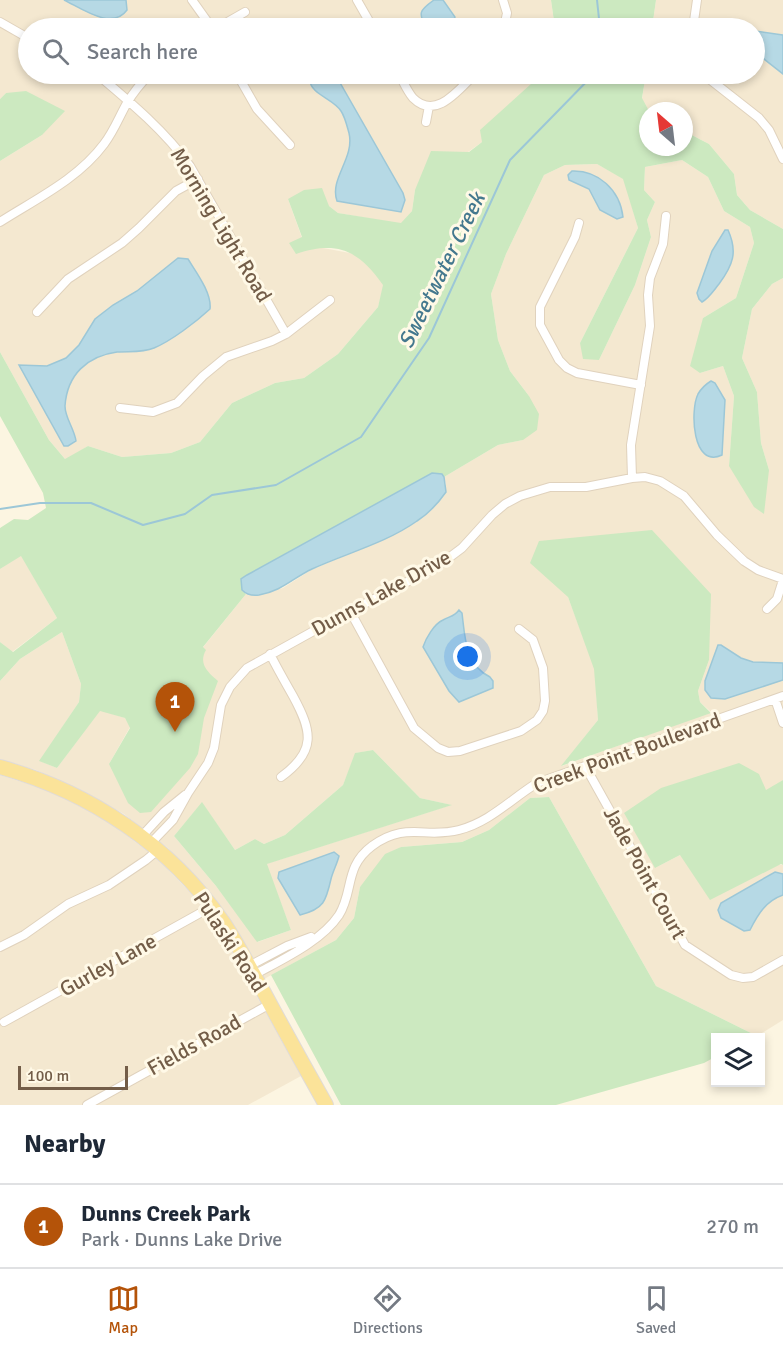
<!DOCTYPE html>
<html lang="en">
<head>
<meta charset="utf-8">
<style>
	:root { --surface:#fff; --page:#f6f6f7; --text:#1f2937; --muted:#747a83; --line:#e0e1e3; --accent:#b45309 }
	body { margin:0; font-family:Signika,sans-serif; background:var(--page); color:var(--text) }
	.controls { position:absolute; right:18px; bottom:18px; display:grid; overflow:hidden; border-radius:0px; box-shadow:0 3px 9px #0003 }
	.controls button { width:54px; height:54px; display:grid; place-items:center; padding:0; border:0; border-bottom:2px solid var(--line); background:var(--surface); color:var(--text); font:30px sans-serif }
	.compass { position:absolute; left:639px; top:102px; width:54px; height:54px; border-radius:50%; background:var(--surface); box-shadow:0 3px 9px #0003; rotate:332deg }
	.scale { position:absolute; left:18px; bottom:15px; width:110px; box-sizing:border-box; padding-left:6px; border:3px solid #735d48; border-top:0; font-size:16px; line-height:21px; white-space:nowrap; color:#735d48; -webkit-text-stroke:4px #fff9e7; paint-order:stroke }
	.you { position:absolute; left:468px; top:657px; width:21px; height:21px; margin:-15px; border:4px solid #fff; border-radius:50%; background:#1a73e8; box-shadow:0 0 0 9px #1a73e833 }
	.badge { display:grid; place-items:center; width:39px; height:39px; border-radius:50%; background:var(--accent); color:#fff; font-size:20px; font-weight:700 }
	.pin { position:absolute; translate:-50% -50px; filter:drop-shadow(0 2px 3px #0008) }
	.pin::after { content:''; position:absolute; top:32px; width:21px; height:18px; background:inherit; clip-path:polygon(0 0,100% 0,50% 100%) }
	.list { margin:0; padding:0; list-style:none }
	h2 { display:flex; justify-content:space-between; align-items:center; height:78px; margin:0; padding:0 24px; font-size:26px }
	h2 small { font-size:20px; font-weight:400; color:var(--muted) }
	.list li { display:grid; grid-template-columns:39px 1fr auto; gap:18px; align-items:center; box-sizing:border-box; height:84px; padding:0 24px; border-top:2px solid var(--line) }
	.list b { display:block; font-size:22px; white-space:nowrap }
	.list p { margin:0; font-size:20px; white-space:nowrap; color:var(--muted) }
	.list em { font-size:20px; font-style:normal; color:var(--muted) }
	.icon { flex:none; width:33px; height:33px; fill:none; stroke:currentColor; stroke-width:2; stroke-linecap:round; stroke-linejoin:round }
	.map { position:relative; flex:none; width:783px; height:1105px; overflow:hidden }
	.search { position:absolute; background:var(--surface); box-shadow:0 3px 9px #0003; left:18px; right:18px; top:18px; height:66px; display:flex; align-items:center; gap:15px; box-sizing:border-box; padding:0 21px; border-radius:33px; color:var(--muted); font-size:22px }
	.sheet { height:162px; background:var(--surface) }
	nav { display:flex; justify-content:space-around; align-items:center; box-sizing:border-box; height:84px; border-top:2px solid var(--line); background:var(--surface); font-size:16px; color:var(--muted) }
	nav a { display:grid; justify-items:center; gap:3px }
	nav .on { color:var(--accent) }
	.map>svg:first-child { display:block }
</style>
</head>
<body>
<div class="map">
<svg width="783" height="1105" viewBox="0 0 783 1105">
	<rect width="100%" height="100%" fill="#fcf5e1"/>
	<path fill="#f4e8d0" fill-rule="evenodd" d="M0,0H551L555,28H28V74H542L482,142L415,190L412,211L401,224L338,213L329,206L288,199L302,238L318,247L355,254L370,266L384,285L378,307L338,354L304,378L275,383L232,403L200,442L171,453L122,457L88,446L66,460L49,440L0,352V161L42,135L6,93L0,99Z
		M656,0H783V229L750,210L737,195L734,174L709,144L684,131V111H649L642,99L646,74H754V28H652Z
		M682,160L708,177L724,211L750,227L754,243L736,298L703,318L700,373L723,366L734,396L729,466L769,470L761,443L757,392L742,358L752,309L772,284L783,278V780L655,868L680,855L783,865V1020L757,1036L656,986L549,797L530,798L489,830L462,842L401,847L360,887L354,918L336,940L264,979L234,925L209,891L168,848L124,814L83,791L36,770L0,759V681L20,659L62,632L81,684L79,702L40,761L57,768L100,710L125,718L130,727L109,764L246,594L259,595L283,588L311,570L389,537L418,521L429,511L446,484L444,477L498,445L523,440L529,396L510,371L498,340L491,294L506,254L544,175L565,165L597,164L624,179L638,228L580,343L599,360L635,285L651,237L647,220L655,202L644,190L645,167ZM568,597L709,660L698,691L700,702L711,712L562,766L598,720L595,669ZM373,750L420,798L451,805L266,864L291,930L258,942L216,886L174,836L202,803L235,850L255,839L264,844L285,835L343,785L356,753Z
		M21,555L57,618L12,652L0,642V569Z
		M0,775L50,791L108,821L160,861L200,903L216,923L301,1076L248,1105H0Z"/>
	<path fill="#cce9c0" d="M551,0H656L652,28H555Z
		M542,74H646L642,98L649,111L648,147H684V131L709,144L734,174L737,195L750,210L783,229V278L772,284L752,309L742,358L757,392L761,443L769,470L764,514L754,507L729,466L734,396L723,366L700,373L690,366L703,318L736,298L754,243L750,227L724,211L708,177L682,160L645,167L644,190L655,202L647,220L651,237L635,285L599,360L583,359L580,343L638,228L623,179L597,164L565,165L544,175L506,254L491,294L498,340L510,371L529,396L539,414L537,430L523,440L498,445L444,477L441,474L432,473L241,579L242,590L246,594L203,647L206,650C198,664 208,672 218,681L204,718L198,754L190,768L151,812L140,813L128,803L109,764L130,728L125,718L100,711L57,768L39,761L79,702L81,684L62,632L20,659L0,681V642L13,652L57,618L21,556L0,569V528L14,519L28,520L46,508L43,493L0,416V352L49,440L65,459L88,446L122,457L171,453L200,442L232,403L275,383L304,378L338,354L378,307L383,285C359,251 338,240 296,254L289,243L302,237L288,199L304,190L322,188L329,206L338,213L401,223L412,211L415,190L431,151L469,152L482,142L480,130Z
		M26,91L65,111L42,135L0,161V99L6,93Z
		M652,530L711,594L709,660L698,691L700,702L711,713L561,766L598,720L594,669L568,597L530,563L539,541Z
		M373,750L420,798L452,805L267,864L291,930L257,942L216,886L174,836L202,802L235,850L255,839L264,844L285,835L343,785L355,753Z
		M739,763L759,774L766,790L783,780V865L781,864L710,900L680,855L655,868L624,813L661,788Z
		M549,797L656,986L757,1036L753,1038H716L715,1057L704,1063L556,1105H341L271,975L336,940L354,918L360,887L385,854L401,847L462,842L489,830L530,798Z"/>
	<path fill="#b6d9e5" stroke="#9cc7d7" stroke-width="1.5" d="M64,0H126L127,10C112,31 81,8 64,0Z
		M434,0H443L455,17L450,28H427C417,13 420,10 434,0Z
		M755,31L783,35V74L755,52Z
		M318,74H335L403,193L405,200L401,212L337,201C329,179 355,158 349,133C347,126 345,117 341,111C334,99 310,94 310,80Z
		M572,171C598,170 620,190 623,217L617,219L600,210L589,189L569,180L568,175Z
		M725,230H728C738,252 733,265 719,284C714,290 709,298 702,302L699,299L697,293L712,251Z
		M178,258L188,259C196,272 212,293 210,309C196,322 171,341 154,348C142,353 130,351 117,352C87,356 67,375 65,406C65,418 74,428 76,441L68,446H64L19,365L47,366L66,358L79,345L95,319L113,305L137,291Z
		M711,381L715,383L725,400L722,455C692,469 690,410 698,394C701,389 706,384 711,381Z
		M432,473L442,474L444,477L446,492C439,502 428,514 417,521C386,543 347,553 312,569C293,578 282,591 259,595C252,596 247,595 242,590L241,579L247,575Z
		M459,610L462,613C465,637 465,665 490,677L493,681V688L459,702L449,691L423,647C426,638 434,624 443,620C450,616 454,617 459,610Z
		M718,645H721L741,658L753,662L783,663V680L725,699L711,698L705,690V681Z
		M334,852L339,856C337,864 333,871 331,879C326,901 324,909 300,915L278,878L279,872Z
		M775,872L783,874V895C766,901 758,914 750,930L744,931L721,918L718,910L721,903Z"/>
	<g fill="none" stroke-linecap="round" stroke-linejoin="round">
		<path stroke="#9cc7d7" stroke-width="2" d="M597,0L600,28
			M0,509L40,503H91L143,525L185,514L212,495L276,485L361,437L429,338L510,160L594,74"/>
		<defs>
			<path id="street" d="M192,0L212,28
				M357,0L373,28
				M503,0L507,13L504,28
				M0,22L28,38
				M217,28L245,12
				M693,28L697,0
				M97,74C129,101 165,131 190,166L286,334
				M237,74L257,109L290,145
				M399,74C403,81 407,91 413,98C436,121 459,89 475,74
				M703,74L759,118L769,130L783,159
				M426,122L429,106
				M0,222C36,199 78,179 104,144C114,131 119,117 127,103C133,93 142,82 150,74
				M579,223L575,237L540,307V325L559,360L567,368L577,373L641,385
				M37,312L68,279L122,243L139,228L176,191L198,179
				M120,408L153,412L177,403L203,376L226,357L272,341L286,334L330,300
				M632,478L631,445L650,326L648,295L650,278L663,244L666,216
				M767,609L777,599L783,580
				M350,611L414,728L438,748L448,752L460,751L521,731L537,720L543,711L545,701L543,668L533,640L519,629
				M270,654C277,668 285,682 293,696C312,731 317,751 281,777
				M775,699L783,723
				M585,766L685,945L731,975L743,978L753,977L783,960
				M141,837L164,812L185,795
				M150,844L173,820L188,793L208,763L214,748L221,705L230,687L247,668L337,618L438,566L462,548L492,515L505,504L520,496L550,487H586L632,478L645,477L660,481L684,496L717,535L744,561L758,570L783,579
				M0,947L24,935L68,904L109,885L146,860L158,850
				M249,966L287,946L311,937
				M254,975C281,960 321,942 339,915C354,891 344,867 372,846C406,821 425,839 459,830C490,822 511,799 537,783L783,696
				M4,1022L211,907
				M87,1105L270,1004"/>
			<path id="primary" d="M0,767C90,792 170,845 223,922C238,944 249,967 262,989C283,1028 304,1066 326,1105"/>
		</defs>
		<use href="#street" stroke="#e0d2bd" stroke-width="10"/>
		<use href="#primary" stroke="#e0dbd7" stroke-width="16"/>
		<use href="#street" stroke="#fff" stroke-width="8"/>
		<use href="#primary" stroke="#fbe399" stroke-width="14"/>
	</g>
	<g text-anchor="middle" stroke-width="6" stroke-linejoin="round" paint-order="stroke">
		<g font-size="21" fill="#735d48" stroke="#fff9e7">
			<text transform="translate(221 225) rotate(59)" y="7">Morning Light Road</text>
			<text transform="translate(381 593) rotate(-29)" y="7">Dunns Lake Drive</text>
			<text transform="translate(627 753) rotate(-20)" y="7">Creek Point Boulevard</text>
			<text transform="translate(645 873) rotate(61)" y="7">Jade Point Court</text>
			<text transform="translate(230 942) rotate(57)" y="7">Pulaski Road</text>
			<text transform="translate(108 965) rotate(-29)" y="7">Gurley Lane</text>
			<text transform="translate(194 1045) rotate(-29)" y="7">Fields Road</text>
		</g>
		<g font-size="22" font-style="italic" fill="#44788e" stroke="#fff9e7">
			<text transform="translate(441 270) rotate(-64)" y="8">Sweetwater Creek</text>
		</g>
	</g>
</svg>
<div class="controls">
<button><svg class="icon" aria-label="layers" viewBox="0 0 24 24"><path d="M12 4l9 5-9 5-9-5zM3 14l9 5 9-5"/></svg></button>
</div>
<svg class="compass" viewBox="-18 -18 36 36"><path d="M0-13l5 13h-10z" fill="#e53935"/><path d="M0 13l5-13h-10z" fill="#747a83"/></svg>
<div class="scale">100 m</div>
<div class="you"></div>
<div class="pin badge" style="left:175px;top:732px">1</div>
<div class="search"><svg class="icon" aria-label="search" viewBox="0 0 24 24"><circle cx="10" cy="10" r="6"/><path d="M15 15l6 6"/></svg>Search here</div>
</div>
<section class="sheet">
<h2>Nearby<small></small></h2>
<ul class="list">
<li><span class="badge">1</span><div><b>Dunns Creek Park</b><p>Park · Dunns Lake Drive</p></div><em>270 m</em></li>
</ul>
</section>
<nav>
<a class="on"><svg class="icon" aria-label="map" viewBox="0 0 24 24"><path d="M3 6l6-2 6 2 6-2v14l-6 2-6-2-6 2zM9 4v14M15 6v14"/></svg>Map</a>
<a><svg class="icon" aria-label="directions" viewBox="0 0 24 24"><path d="M12 3l9 9-9 9-9-9zM9 14v-3h6M13 9l2 2-2 2"/></svg>Directions</a>
<a><svg class="icon" aria-label="saved" viewBox="0 0 24 24"><path d="M7 4h10v16l-5-4-5 4z"/></svg>Saved</a>
</nav>
</body>
</html>
